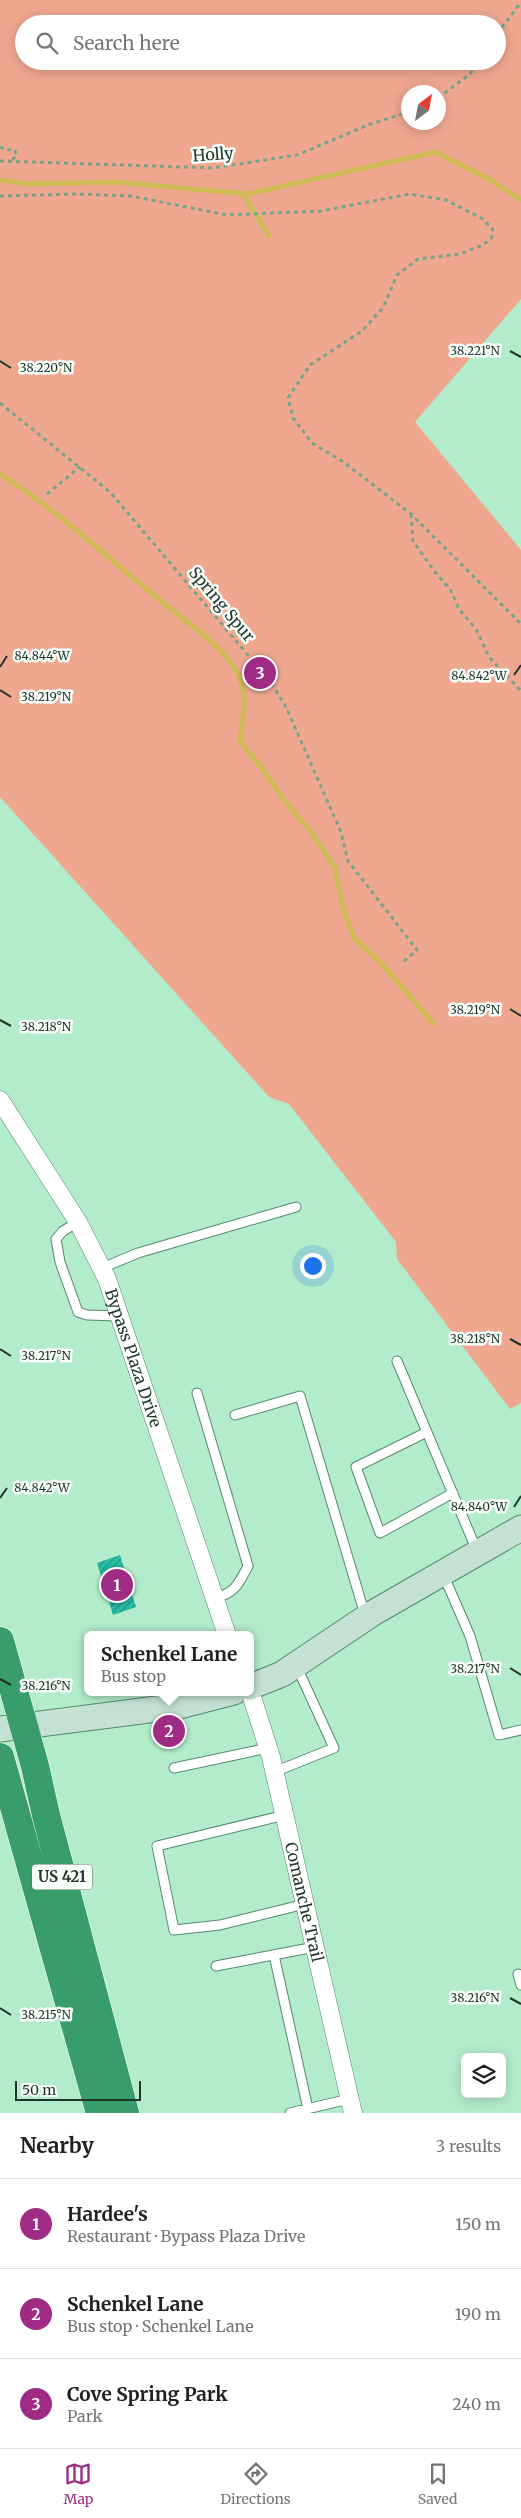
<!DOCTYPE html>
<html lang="en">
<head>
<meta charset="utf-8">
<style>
	:root { --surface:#fff; --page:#f6f6f6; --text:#202124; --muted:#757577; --line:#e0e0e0; --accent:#9f2b85 }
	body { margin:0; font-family:Merriweather,serif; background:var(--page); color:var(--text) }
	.controls { position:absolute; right:15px; bottom:15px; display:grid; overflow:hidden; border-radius:8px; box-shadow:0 2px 12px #0003 }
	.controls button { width:45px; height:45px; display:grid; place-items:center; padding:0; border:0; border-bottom:1px solid var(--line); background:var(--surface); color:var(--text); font:25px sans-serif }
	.compass { position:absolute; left:401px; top:85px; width:45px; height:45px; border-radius:50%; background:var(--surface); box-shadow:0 2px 12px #0003; rotate:32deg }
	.scale { position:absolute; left:15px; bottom:12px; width:126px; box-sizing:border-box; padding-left:5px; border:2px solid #1e3528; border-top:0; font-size:14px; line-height:18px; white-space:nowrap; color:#1e3528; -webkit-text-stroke:4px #f9fffb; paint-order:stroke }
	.you { position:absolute; left:312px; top:1265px; width:18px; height:18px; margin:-12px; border:4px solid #fff; border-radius:50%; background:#1a73e8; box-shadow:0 0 0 8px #1a73e833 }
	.badge { display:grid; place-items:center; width:32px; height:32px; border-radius:50%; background:var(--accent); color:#fff; font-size:16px; font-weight:700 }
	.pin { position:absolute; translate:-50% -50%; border:2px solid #fff; box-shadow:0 1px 5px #0006 }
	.popup { position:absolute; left:84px; top:1631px; width:170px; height:65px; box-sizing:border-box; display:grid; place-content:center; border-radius:8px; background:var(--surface); filter:drop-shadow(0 1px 4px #0005); font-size:16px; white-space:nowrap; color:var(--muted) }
	.popup b { font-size:19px; color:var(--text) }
	.popup::after { content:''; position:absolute; left:50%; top:100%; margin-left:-10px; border:10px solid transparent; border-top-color:var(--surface) }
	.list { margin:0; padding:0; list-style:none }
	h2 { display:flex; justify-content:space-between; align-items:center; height:65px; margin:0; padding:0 20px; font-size:21px }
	h2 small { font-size:16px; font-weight:400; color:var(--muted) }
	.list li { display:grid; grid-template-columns:32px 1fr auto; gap:15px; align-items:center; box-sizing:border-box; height:90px; padding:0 20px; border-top:1px solid var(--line) }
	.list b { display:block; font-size:19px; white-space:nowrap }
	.list p { margin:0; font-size:16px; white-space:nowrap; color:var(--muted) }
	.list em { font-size:16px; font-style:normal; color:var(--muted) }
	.icon { flex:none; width:28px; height:28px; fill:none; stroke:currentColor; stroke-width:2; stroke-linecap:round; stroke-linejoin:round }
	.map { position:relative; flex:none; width:521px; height:2113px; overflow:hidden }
	.search { position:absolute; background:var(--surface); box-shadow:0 2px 12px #0003; left:15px; right:15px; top:15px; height:55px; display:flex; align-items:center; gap:12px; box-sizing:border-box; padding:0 18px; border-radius:28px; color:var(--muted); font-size:19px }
	.sheet { height:335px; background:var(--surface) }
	nav { display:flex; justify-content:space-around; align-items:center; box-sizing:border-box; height:70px; border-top:1px solid var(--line); background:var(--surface); font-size:14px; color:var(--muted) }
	nav a { display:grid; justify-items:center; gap:2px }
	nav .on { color:var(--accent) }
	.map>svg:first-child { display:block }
</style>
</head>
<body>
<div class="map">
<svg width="521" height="2113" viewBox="0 0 521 2113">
	<defs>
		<pattern id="building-hatch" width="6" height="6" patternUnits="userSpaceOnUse" patternTransform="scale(1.25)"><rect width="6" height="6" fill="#26bda5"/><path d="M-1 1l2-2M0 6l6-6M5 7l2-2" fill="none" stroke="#209a86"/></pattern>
	</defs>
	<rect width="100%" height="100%" fill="#b3ecca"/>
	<path fill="#efa790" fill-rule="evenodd" d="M0,0H521V299L415,422L521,550V1403L510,1409L397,1259L396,1242L289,1104L269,1097L0,797ZM24,24H497V61H24ZM408,92H438V122H408Z"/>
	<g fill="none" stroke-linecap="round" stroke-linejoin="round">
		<path stroke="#d0bc56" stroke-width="5" d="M0,180L28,184L115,182L248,194L435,152L492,181L521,200
			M243,194L269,236
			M0,474C56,509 104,555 155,596C177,615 223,646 236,670C249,693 243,716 240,741L261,767L283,799L311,832L335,868L343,908L354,938L383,965L433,1023"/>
	</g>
	<path fill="url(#building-hatch)" d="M120,1555L136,1607L113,1615L97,1563Z"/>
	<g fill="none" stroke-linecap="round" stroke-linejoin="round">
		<defs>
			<path id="lane" d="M78,1222L63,1231L56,1239L60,1262L78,1312L87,1315L120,1316
				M102,1268L138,1253L296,1207
				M397,1361L477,1551
				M197,1393L248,1566C239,1583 235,1594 214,1598
				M235,1415L300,1396L365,1615
				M427,1432L356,1467L380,1533L453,1493
				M443,1574L470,1636L499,1735L521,1730
				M174,1768L268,1748
				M274,1772L334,1748L296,1665
				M285,1815L157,1846L174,1930L220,1925L305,1904
				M274,1955L308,2109
				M216,1966L315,1947
				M518,1974L521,1985
				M290,2113L349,2099"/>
			<g id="street">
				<path id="s1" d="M0,1100L78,1222L107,1279L227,1635"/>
				<path id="s2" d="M250,1691L271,1757L353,2113"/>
			</g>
			<path id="secondary" d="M250,1687L282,1674L373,1613L521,1528
				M0,1729L180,1706L234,1692"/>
			<path id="highway" d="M0,1641L35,1766L46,1815L125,2113
				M0,1757L100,2113"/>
		</defs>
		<use href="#lane" stroke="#548a6c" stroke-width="11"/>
		<use href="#street" stroke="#548a6c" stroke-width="19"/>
		<use href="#secondary" stroke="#548a6c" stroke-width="27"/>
		<use href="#highway" stroke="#fff" stroke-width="29"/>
		<path stroke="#78a48a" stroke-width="3" stroke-dasharray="4 4" stroke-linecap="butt" d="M497,34L521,2
			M438,98L470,74L479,61
			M0,147L7,150L14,149L17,155L11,161
			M0,161L213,168L297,155L368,125L408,112
			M0,196L76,194L131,196L227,215L321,211L410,194L446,200L483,219L493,230L491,239L483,245L460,254L418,259L397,275L383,308L362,331L310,365L288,398L293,418L312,443L342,461L411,514L521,624
			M0,403L110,492L270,681L286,707L341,832L348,861L417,950L402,963
			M47,494L80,467
			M411,514L413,541L434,571L450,589L459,609L476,629L489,657L521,691"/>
		<use href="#lane" stroke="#fff" stroke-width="9"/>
		<use href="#street" stroke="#fff" stroke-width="18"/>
		<use href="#secondary" stroke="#c4e1d3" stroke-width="25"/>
		<use href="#highway" stroke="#399c6b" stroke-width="28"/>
	</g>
	<path fill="none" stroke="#1e3528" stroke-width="2" d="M510,351L521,357M0,361L11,368M0,667L7,656M514,675L521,665M0,690L11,697M510,1009L521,1016M0,1020L11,1026M510,1339L521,1345M0,1349L11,1356M0,1498L7,1488M514,1507L521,1496M510,1668L521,1675M0,1679L11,1685M510,1998L521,2004M0,2008L11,2015"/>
	<g text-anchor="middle" stroke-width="5" stroke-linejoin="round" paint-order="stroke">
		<rect fill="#f9fffb" stroke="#607267" stroke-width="1" x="32" y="1864.5" width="60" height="25" rx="4"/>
		<g font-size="15" font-weight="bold" fill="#1e3528">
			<text x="62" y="1882">US 421</text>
		</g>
		<g font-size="16" fill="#1e3528" stroke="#f9fffb">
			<text transform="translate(213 154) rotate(-4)" y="6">Holly</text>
			<text transform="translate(222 604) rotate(50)" y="6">Spring Spur</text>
			<text dy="6" stroke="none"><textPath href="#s1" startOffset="292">Bypass Plaza Drive</textPath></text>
			<text dy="6" stroke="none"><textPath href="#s2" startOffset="218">Comanche Trail</textPath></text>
		</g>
	</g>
	<g font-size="12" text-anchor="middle" fill="#1e3528" stroke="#f9fffb" stroke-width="5" stroke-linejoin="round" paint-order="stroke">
		<text x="475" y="355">38.221°N</text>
		<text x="46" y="372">38.220°N</text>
		<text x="42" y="660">84.844°W</text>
		<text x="479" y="680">84.842°W</text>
		<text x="46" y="701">38.219°N</text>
		<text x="475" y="1014">38.219°N</text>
		<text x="46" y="1031">38.218°N</text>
		<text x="475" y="1343">38.218°N</text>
		<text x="46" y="1360">38.217°N</text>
		<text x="42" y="1492">84.842°W</text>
		<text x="479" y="1511">84.840°W</text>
		<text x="475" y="1673">38.217°N</text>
		<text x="46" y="1690">38.216°N</text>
		<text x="475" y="2002">38.216°N</text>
		<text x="46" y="2019">38.215°N</text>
	</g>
</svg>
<div class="controls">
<button><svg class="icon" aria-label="layers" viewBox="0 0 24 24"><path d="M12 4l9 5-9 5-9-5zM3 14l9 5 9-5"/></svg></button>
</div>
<svg class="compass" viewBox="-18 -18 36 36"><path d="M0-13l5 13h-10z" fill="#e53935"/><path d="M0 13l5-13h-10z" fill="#757577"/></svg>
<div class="scale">50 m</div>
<div class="you"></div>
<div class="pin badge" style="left:117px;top:1585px">1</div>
<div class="pin badge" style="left:169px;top:1731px">2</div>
<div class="popup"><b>Schenkel Lane</b>Bus stop</div>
<div class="pin badge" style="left:260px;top:673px">3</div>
<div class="search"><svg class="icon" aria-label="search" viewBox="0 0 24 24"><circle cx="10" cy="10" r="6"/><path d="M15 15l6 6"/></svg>Search here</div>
</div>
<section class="sheet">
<h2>Nearby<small>3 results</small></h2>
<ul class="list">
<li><span class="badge">1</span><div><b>Hardee's</b><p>Restaurant · Bypass Plaza Drive</p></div><em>150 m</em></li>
<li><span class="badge">2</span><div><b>Schenkel Lane</b><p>Bus stop · Schenkel Lane</p></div><em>190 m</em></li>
<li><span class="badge">3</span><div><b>Cove Spring Park</b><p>Park</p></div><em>240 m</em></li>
</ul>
</section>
<nav>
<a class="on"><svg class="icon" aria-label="map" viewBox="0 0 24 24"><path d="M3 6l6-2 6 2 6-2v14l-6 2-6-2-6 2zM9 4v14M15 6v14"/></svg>Map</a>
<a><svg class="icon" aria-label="directions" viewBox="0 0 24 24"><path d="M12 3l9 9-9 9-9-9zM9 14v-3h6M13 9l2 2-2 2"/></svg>Directions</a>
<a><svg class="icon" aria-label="saved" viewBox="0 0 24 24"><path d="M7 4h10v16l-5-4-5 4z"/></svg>Saved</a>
</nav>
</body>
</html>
